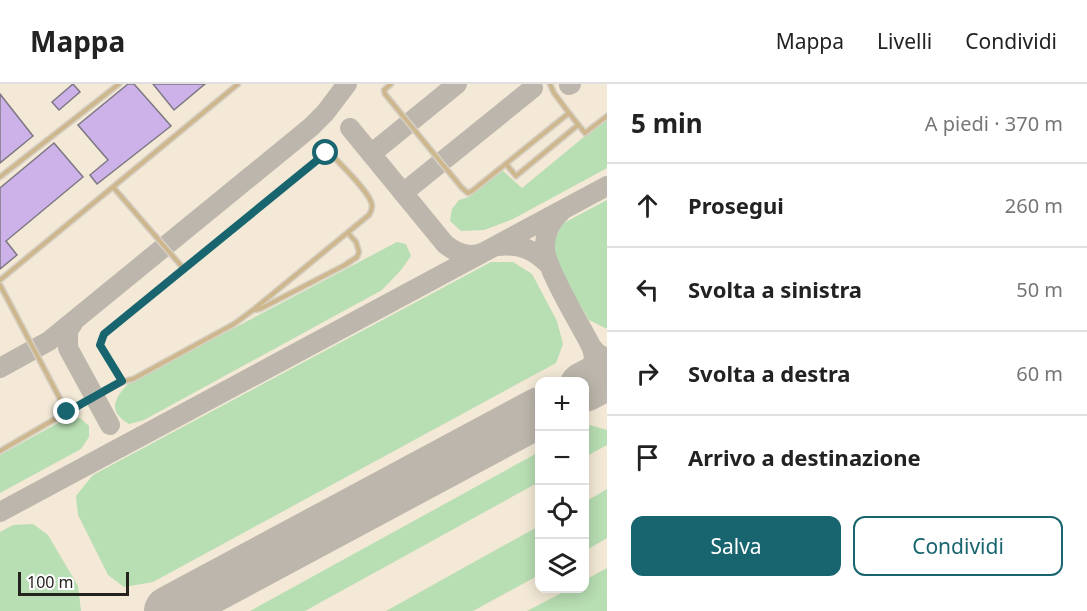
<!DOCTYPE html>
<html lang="it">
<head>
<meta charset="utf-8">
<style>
	:root { --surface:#fff; --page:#f6f6f6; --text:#222; --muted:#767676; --line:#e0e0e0; --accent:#19656f }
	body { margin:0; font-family:"Noto Sans",sans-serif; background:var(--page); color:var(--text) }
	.controls { position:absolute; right:18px; bottom:18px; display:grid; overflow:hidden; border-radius:12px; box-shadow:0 3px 15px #0003 }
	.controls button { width:54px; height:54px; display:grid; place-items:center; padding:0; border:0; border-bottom:2px solid var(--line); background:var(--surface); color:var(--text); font:30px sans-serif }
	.scale { position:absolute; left:18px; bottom:15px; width:111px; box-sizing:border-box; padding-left:6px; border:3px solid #25231e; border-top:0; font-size:16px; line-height:21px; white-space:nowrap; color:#25231e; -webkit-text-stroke:4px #fff; paint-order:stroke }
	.stop { position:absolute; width:18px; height:18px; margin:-14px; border:4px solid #19656f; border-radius:50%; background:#fff }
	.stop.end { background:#19656f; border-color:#fff; box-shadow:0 2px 6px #0008 }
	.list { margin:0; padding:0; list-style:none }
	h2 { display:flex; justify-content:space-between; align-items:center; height:78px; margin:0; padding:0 24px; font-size:26px }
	h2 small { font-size:20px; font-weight:400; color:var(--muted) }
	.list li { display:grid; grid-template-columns:39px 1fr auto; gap:18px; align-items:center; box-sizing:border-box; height:84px; padding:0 24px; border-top:2px solid var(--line) }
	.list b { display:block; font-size:22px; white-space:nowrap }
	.list em { font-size:20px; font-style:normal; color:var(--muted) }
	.actions { display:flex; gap:12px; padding:18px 24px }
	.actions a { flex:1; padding:14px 0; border:2px solid var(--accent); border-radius:12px; text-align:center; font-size:21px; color:var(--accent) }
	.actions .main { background:var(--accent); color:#fff }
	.icon { flex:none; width:33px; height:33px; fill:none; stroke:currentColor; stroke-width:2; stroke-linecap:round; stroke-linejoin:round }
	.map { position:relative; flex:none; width:607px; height:527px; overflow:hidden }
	header { display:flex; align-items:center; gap:36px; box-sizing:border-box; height:84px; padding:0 30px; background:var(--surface); border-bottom:2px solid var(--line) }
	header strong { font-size:28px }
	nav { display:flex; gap:33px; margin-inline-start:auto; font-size:21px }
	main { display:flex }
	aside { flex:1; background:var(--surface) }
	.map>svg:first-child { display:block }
</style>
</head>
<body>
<header>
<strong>Mappa</strong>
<nav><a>Mappa</a><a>Livelli</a><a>Condividi</a></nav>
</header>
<main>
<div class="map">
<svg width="607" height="527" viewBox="0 0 607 527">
	<rect width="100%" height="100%" fill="#fcf5e9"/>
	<path fill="#f3e9d6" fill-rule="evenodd" d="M0,0H607V527H0ZM540,298H584V504H540Z"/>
	<path fill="#b8deb3" d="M607,34V84L513,135L484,146L461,147L450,137L452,125L459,116L469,113L502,86L522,104Z
		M607,116V244H605L589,236L556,180L554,159L562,140Z
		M397,158L406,160L411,172L401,186L382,206L144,336L129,340C108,327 113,316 128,300Z
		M491,178H513L532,190L557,237L563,260L556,279L153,498L124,503L108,491L78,431L76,412L93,391Z
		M67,334H80L89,342V353L81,365L0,409V371Z
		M590,341L607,346V361L585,373V344Z
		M539,368V398L305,527H250Z
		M607,405V454L585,467V418Z
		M33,440L48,451L78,502L81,527H0V448L13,441Z
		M539,442V491L473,527H386Z
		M607,484V527H527L569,505L584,504L585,496Z"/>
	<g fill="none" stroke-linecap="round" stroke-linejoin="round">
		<path stroke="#bcb6ac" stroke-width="20" d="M569,1L571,0
			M350,44L445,160C456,169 468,174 481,169
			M371,70L457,0
			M403,109L533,4
			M561,128C551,136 544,152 545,165C546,185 580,240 591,262L597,269L607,275
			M498,162C520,160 534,165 549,181
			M75,236L68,247V264L110,341
			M0,284L49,257L311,43L325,29L347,0
			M584,301C593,288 597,276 591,262
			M0,428L607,102"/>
		<path stroke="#bcb6ac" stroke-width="50" d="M584,303L607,291
			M169,527L540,328"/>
	</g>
	<path fill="#cdb2e9" stroke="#7d7883" stroke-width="1.5" d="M73,0L80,8L59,26L52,18Z
		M128,0H134L171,42L97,100L90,91L108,76L78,41Z
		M153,0H205L174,26Z
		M0,10L33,52L0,79Z
		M54,59L83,93L6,157L17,171L0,185V104Z"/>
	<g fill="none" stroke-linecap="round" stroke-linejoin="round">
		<defs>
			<path id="service" d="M391,0L384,6L385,10L462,104L468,109L472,107L569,29L585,49L607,32
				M550,0L554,9L569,29
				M506,80L516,92L578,41
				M0,93L119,0
				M113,103L184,185
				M0,196L238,0
				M0,201L67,328L0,367
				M122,297L100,261L101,255L104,250L321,73L326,69L331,70C340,80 372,110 372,122C372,126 371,128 369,131L253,226
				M67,328C88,316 109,300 133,295L234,240L253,226L260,225L345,181L357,173L359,168L356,158L348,149"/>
		</defs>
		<use href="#service" stroke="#d5cfc4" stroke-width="7"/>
		<use href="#service" stroke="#ceb78c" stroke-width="4"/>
	</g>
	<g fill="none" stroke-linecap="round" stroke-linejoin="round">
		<path stroke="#19656f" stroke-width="8" d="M67,328L122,297L100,261L104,250L326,69"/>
	</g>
</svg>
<div class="controls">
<button>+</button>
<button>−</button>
<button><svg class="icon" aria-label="locate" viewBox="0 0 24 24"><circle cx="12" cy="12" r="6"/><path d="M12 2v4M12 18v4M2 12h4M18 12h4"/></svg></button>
<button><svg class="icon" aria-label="layers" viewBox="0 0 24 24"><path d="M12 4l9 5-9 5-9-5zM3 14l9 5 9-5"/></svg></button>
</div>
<div class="scale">100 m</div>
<div class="stop" style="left:326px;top:69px"></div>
<div class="stop end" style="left:67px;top:328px"></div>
</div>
<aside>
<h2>5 min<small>A piedi · 370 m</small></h2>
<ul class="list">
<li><svg class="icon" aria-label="ahead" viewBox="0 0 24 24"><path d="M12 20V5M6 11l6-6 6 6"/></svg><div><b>Prosegui</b></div><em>260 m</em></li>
<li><svg class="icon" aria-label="left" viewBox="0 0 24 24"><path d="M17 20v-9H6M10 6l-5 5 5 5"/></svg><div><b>Svolta a sinistra</b></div><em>50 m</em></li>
<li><svg class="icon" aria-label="right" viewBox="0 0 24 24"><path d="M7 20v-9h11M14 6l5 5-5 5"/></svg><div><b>Svolta a destra</b></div><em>60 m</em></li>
<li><svg class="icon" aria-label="arrive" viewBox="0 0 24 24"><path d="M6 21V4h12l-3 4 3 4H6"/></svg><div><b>Arrivo a destinazione</b></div></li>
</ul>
<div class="actions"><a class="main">Salva</a><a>Condividi</a></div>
</aside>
</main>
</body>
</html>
